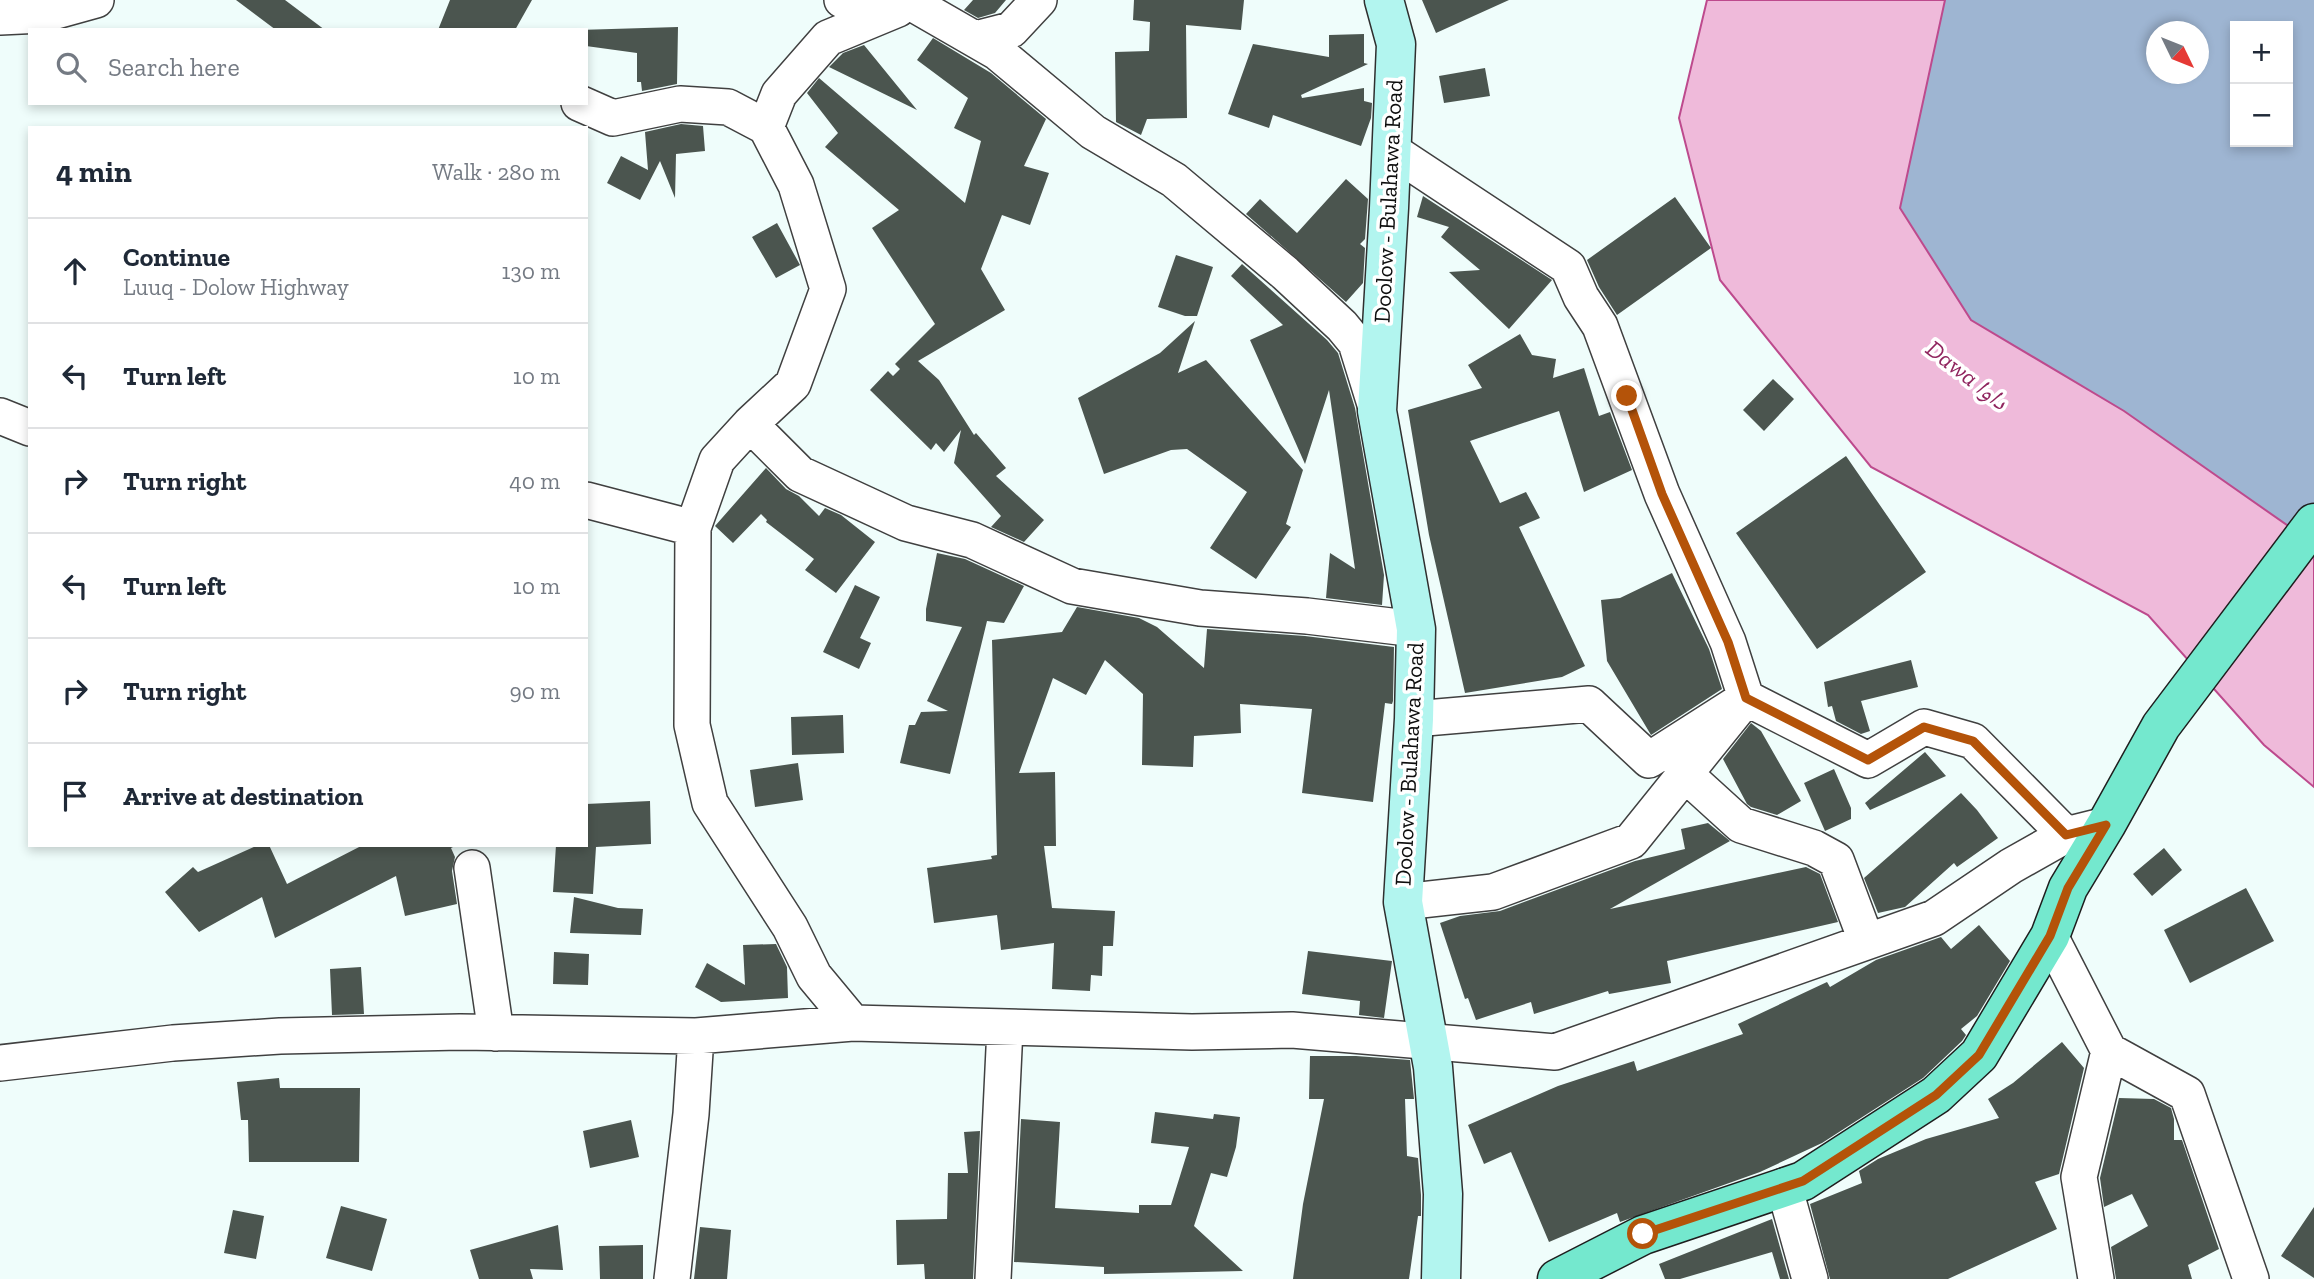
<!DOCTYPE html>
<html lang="en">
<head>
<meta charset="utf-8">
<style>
	:root { --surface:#fff; --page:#f2f2f3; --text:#1f2937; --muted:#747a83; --line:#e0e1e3 }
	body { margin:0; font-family:"Zilla Slab","Noto Naskh Arabic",serif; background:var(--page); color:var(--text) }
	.controls { position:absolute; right:21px; top:21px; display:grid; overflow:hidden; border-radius:0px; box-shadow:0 4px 10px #0003 }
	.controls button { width:63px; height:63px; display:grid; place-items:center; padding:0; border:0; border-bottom:2px solid var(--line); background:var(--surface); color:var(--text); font:35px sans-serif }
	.compass { position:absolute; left:2146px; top:21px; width:63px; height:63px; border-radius:50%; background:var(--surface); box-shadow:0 4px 10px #0003; rotate:133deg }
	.stop { position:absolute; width:21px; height:21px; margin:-16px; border:5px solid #b45309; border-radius:50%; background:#fff }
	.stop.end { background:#b45309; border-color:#fff; box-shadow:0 2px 7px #0008 }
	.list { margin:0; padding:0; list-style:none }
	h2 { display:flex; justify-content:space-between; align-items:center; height:91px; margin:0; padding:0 28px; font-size:30px }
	h2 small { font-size:23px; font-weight:400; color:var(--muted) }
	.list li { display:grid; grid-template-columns:46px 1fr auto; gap:21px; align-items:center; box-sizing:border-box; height:105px; padding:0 28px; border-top:2px solid var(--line) }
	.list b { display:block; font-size:26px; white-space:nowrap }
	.list p { margin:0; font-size:23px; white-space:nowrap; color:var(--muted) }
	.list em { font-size:23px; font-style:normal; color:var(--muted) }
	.icon { flex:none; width:38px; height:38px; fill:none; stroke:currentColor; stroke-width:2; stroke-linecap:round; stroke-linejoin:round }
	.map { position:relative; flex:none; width:2314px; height:1279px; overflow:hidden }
	.search { position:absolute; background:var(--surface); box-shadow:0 4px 10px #0003; left:28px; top:28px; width:560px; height:77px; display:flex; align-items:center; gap:18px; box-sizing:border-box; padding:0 24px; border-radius:0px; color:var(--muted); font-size:26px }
	.panel { position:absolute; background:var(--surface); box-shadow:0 4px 10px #0003; left:28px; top:126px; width:560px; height:721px; border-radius:0px }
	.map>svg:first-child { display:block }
</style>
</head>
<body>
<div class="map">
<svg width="2314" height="1279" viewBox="0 0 2314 1279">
	<rect width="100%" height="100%" fill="#effdfb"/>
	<path fill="#9eb5d2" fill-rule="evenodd" d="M1945,0H2314V528L2306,539L2124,411L1971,320L1900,207ZM2235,26H2288V142H2235ZM2156,32H2198V74H2156Z"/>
	<path fill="#efbada" stroke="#bd4a8d" stroke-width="2" d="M1707,0H1945L1900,208L1971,320L2124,411L2314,544V787L2264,745L2148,615L1871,467L1720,280L1679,118Z"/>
	<path fill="#4b554f" d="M236,0H285L325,30H276Z
		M450,0H532L515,30H438Z
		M973,0H1006L995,13L978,18L964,10Z
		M1134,0H1244L1241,30L1186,25L1187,118L1147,119L1141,135L1116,122L1115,52L1149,51L1150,22L1133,20Z
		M1422,0H1509L1436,33Z
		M678,27L677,84L642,91L641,82H637V53L586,46V30H578Z
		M1364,34V63L1368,64L1301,95L1302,98L1364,88V101L1372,103L1371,118L1361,146L1273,115L1269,128L1228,114L1253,44L1329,57V35Z
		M933,38L991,73L1046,119L1024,166L1049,173L1030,225L1002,215L981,269L1005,310L918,361L939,380L974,435L976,433L1006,468L996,476L1044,520L1024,542L991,527L1001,516L954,463L961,430L944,452L936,443L931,450L870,390L888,371L893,376L900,369L895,364L935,324L872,228L899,210L825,147L838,133L807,93L819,78L965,203L981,141L954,128L968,98L917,60Z
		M864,45L917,110L829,67L843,53Z
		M1485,68L1490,96L1444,103L1439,76Z
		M681,124L703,126L705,151L676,154L675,198L660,161L640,200L607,183L621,156L648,170L645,132Z
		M1346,179L1368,199L1365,239L1360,244L1365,248L1363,283L1346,302L1246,214L1260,199L1297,233Z
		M1423,196L1552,280L1509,329L1449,272L1480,270L1441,237L1449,227L1417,217Z
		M1675,197L1711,248L1617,315L1599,287L1587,260Z
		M777,223L800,265L776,278L752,237Z
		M1176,255L1213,267L1197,316H1185L1158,307Z
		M1242,264L1327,340L1338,353L1355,408L1384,575L1382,605L1326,598L1330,553L1355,569L1329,390L1305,464L1250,340L1283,325L1231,276Z
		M1195,321L1178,373L1206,360L1303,470L1286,524L1291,527L1256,579L1210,548L1247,492L1187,449L1171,450L1104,474L1078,398L1160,353Z
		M1520,334L1532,355L1556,359L1553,378L1584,368L1599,416L1610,412L1632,470L1584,492L1559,411L1470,441L1500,503L1526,492L1540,518L1519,527L1585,666L1562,677L1465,693L1429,535L1408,410L1482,388L1468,365Z
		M1773,379L1794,399L1764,431L1743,410Z
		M1846,456L1926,572L1817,649L1736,533Z
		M766,468L786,489L799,496L819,516L825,508L841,515L875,542L836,593L805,570L814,559L766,522L767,520L761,514L733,543L715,526Z
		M937,553L965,559L1024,586L1004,623L987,621L950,774L900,763L909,725H915L921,712L948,711L927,701L962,627L926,621V609Z
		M1672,573L1709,649L1722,689L1651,735L1607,661L1601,600L1620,598Z
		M855,585L880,597L860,638L871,643L859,669L823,652Z
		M1077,607L1139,618L1157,627L1204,668L1207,629L1305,636L1394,647L1393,701L1392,704L1385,703L1373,802L1302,793L1312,709L1240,704L1241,733L1194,736L1193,767L1142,765L1143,694L1105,660L1086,695L1053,678L1019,773L1055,772L1056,846H1044L1052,908L1115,911L1113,946H1103L1102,976L1091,975L1090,991L1052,989L1054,943L1001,950L997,915L934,923L927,868L992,859L991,856L997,855L992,640L1062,632Z
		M1911,660L1918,687L1861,701L1870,731L1861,734L1836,721L1832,706L1828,707L1824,682Z
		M843,715L844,753L792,755L791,717Z
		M1751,723L1761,731L1801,801L1777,815L1751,807L1747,804L1723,759Z
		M1925,752L1946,776L1870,810L1865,803Z
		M798,763L803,800L755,807L750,770Z
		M1834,769L1851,808V819L1825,831L1804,783Z
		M1961,793L1977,810L1998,838L1957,867L1954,863L1905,907L1878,913L1864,878Z
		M650,801L651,844L596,847L593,894L553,892L556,845H586V804Z
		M1708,823L1730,841L1610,909L1806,867L1820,874L1838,922L1667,961L1671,983L1609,994L1608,991L1534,1014L1531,1002L1476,1020L1468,998L1465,999L1440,923L1460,916L1500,911L1635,861L1685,849L1681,829Z
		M258,845H269L287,884L363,845H457L451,848L455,857L452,871L457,904L405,916L396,876L275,938L262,897L199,932L165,892L193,867L198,872Z
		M2164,848L2182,870L2152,896L2133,874Z
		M2246,888L2274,941L2190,983L2164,930Z
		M574,897L618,908L643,909L641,935L570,933Z
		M1979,925L2010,961L1977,1016L1961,1029L1966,1035L1962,1041L1923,1078L1822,1143L1760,1172L1620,1222L1617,1213L1549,1242L1511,1152L1484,1164L1468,1125L1558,1086L1634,1061L1637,1071L1743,1034L1738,1024L1827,982L1830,987L1876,960L1941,937L1951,949Z
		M776,944L787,967L788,998L721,1002L695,987L707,963L745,985L743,945Z
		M1308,951L1392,961L1384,1018L1359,1015L1360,1001L1302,994Z
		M554,952L589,954L588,985L553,984Z
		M361,967L364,1014L332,1015L330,969Z
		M2062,1042L2084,1068L2059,1174L2035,1182L2057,1229L1948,1279H1830L1810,1204L1862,1183L1859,1171L1878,1159L1926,1139L1999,1118L1988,1099L2013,1083Z
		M1310,1056H1356L1410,1060L1414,1099H1405L1407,1156L1418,1158L1421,1195V1216H1418L1409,1279H1293L1303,1204L1324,1099H1309Z
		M279,1078L280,1088H360L359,1162H249L248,1120H241L237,1082Z
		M2119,1098L2154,1099L2171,1108L2174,1119V1140H2182L2219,1249L2188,1265L2192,1279H2116L2111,1247L2148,1226L2132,1194L2104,1207L2100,1178Z
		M1155,1112L1213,1119L1214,1114L1240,1117L1236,1147L1227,1177L1211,1173L1194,1226L1243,1271L1104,1274V1267L1014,1262L1021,1119L1060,1122L1055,1208L1139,1213V1205H1171L1189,1147L1151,1143Z
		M631,1120L639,1157L590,1168L583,1131Z
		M980,1131L973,1279H925L924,1264L897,1265L896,1220L947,1219L948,1173H968L964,1132Z
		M341,1206L387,1219L372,1271L326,1258Z
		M2314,1207V1278L2281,1256Z
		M233,1210L264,1216L256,1259L224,1253Z
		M1772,1219L1789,1279H1780L1772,1252L1680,1279H1665L1659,1264Z
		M558,1225L563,1270L530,1269L533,1279H479L470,1250Z
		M700,1227L731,1230L727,1279H694Z
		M643,1245V1279H600L599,1246Z"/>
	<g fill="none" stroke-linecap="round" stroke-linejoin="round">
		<defs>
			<path id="minor" d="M842,0L912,3L997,52L1093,132L1174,180L1285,273L1342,326L1356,343L1375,404
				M0,17L42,15L96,0
				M976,39L1011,30L1039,0
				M579,103L613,118L680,104L728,107L766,127L796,185L828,289L793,384L750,424L717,460L693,528L692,725L710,803L790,927L814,976L853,1023
				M766,127L779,94L828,38L898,9
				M1391,150L1568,267L1581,297L1600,326L1662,494L1728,642L1746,698L1631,841L1493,892L1403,902
				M0,416L30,428
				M750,424L800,474L906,523L972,540L1072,586L1200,608L1307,616L1416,629
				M586,500L693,528
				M1414,719L1589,704L1649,760L1746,698L1868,760L1924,727L1973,741L2066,835
				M1686,775L1741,825L1814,848L1836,860L1866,940
				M472,868L496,1033
				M2050,936L2109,1051L2079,1177L2096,1279
				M2109,1051L2187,1094L2251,1279
				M0,1063L173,1043L280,1036L460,1032L696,1036L853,1023L1192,1032L1292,1030L1555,1052L1934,918L2011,866L2066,835L2106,825
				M1784,1186L1810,1279
				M672,1279L691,1114L696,1036
				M993,1279L1005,1028"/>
			<path id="secondary" d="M1384,0L1396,44L1389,208L1377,411L1416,629L1414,719L1403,902L1433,1067L1443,1194L1441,1279"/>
			<path id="primary" d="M1557,1279L1643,1235L1803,1181L1936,1095L1979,1055L2050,936L2068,888L2106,825L2161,726L2314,523"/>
		</defs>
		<use href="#minor" stroke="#404040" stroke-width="38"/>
		<use href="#secondary" stroke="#2f2f2f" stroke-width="41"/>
		<use href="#primary" stroke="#1e1e1e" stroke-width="41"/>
		<use href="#minor" stroke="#fff" stroke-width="35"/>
		<use href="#secondary" stroke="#b2f5ef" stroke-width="38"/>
		<use href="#primary" stroke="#74e8ce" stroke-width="38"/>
	</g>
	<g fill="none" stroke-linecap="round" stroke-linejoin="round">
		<path stroke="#b45309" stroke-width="9" d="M1627,396L1662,494L1728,642L1746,698L1868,760L1924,727L1973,741L2066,835L2106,825L2068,888L2050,936L1979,1055L1936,1095L1803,1181L1643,1234"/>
	</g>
	<g text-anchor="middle" stroke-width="7" stroke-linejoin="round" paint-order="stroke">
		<g font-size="23" fill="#0d0d0d" stroke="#fff">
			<text transform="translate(1388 201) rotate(-87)" y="8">Doolow - Bulahawa Road</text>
			<text transform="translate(1409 764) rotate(-87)" y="8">Doolow - Bulahawa Road</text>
		</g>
		<g font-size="24" font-style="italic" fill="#90255f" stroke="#fff">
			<text transform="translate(1967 375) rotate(38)" y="8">Dawa داوا</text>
		</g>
	</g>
</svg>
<div class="controls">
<button>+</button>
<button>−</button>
</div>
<svg class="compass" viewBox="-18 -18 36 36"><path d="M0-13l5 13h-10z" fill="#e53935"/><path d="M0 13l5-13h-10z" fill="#747a83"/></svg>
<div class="stop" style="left:1643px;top:1234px"></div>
<div class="stop end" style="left:1627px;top:396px"></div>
<div class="search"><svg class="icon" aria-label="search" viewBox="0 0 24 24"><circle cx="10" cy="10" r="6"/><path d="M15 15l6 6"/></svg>Search here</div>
<section class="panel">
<h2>4 min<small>Walk · 280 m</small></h2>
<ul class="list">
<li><svg class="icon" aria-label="ahead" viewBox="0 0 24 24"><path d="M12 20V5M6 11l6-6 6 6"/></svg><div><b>Continue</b><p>Luuq - Dolow Highway</p></div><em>130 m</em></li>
<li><svg class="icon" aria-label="left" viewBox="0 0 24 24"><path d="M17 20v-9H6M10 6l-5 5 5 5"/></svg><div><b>Turn left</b></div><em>10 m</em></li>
<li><svg class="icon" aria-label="right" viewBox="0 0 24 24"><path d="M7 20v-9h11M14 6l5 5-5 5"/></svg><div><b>Turn right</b></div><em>40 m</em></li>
<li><svg class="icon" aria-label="left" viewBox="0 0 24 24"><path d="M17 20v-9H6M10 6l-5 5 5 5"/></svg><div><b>Turn left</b></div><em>10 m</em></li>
<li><svg class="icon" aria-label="right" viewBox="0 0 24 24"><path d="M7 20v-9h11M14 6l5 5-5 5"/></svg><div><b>Turn right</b></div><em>90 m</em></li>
<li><svg class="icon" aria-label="arrive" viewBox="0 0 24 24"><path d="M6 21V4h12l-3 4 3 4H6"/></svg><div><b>Arrive at destination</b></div></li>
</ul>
</section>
</div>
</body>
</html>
